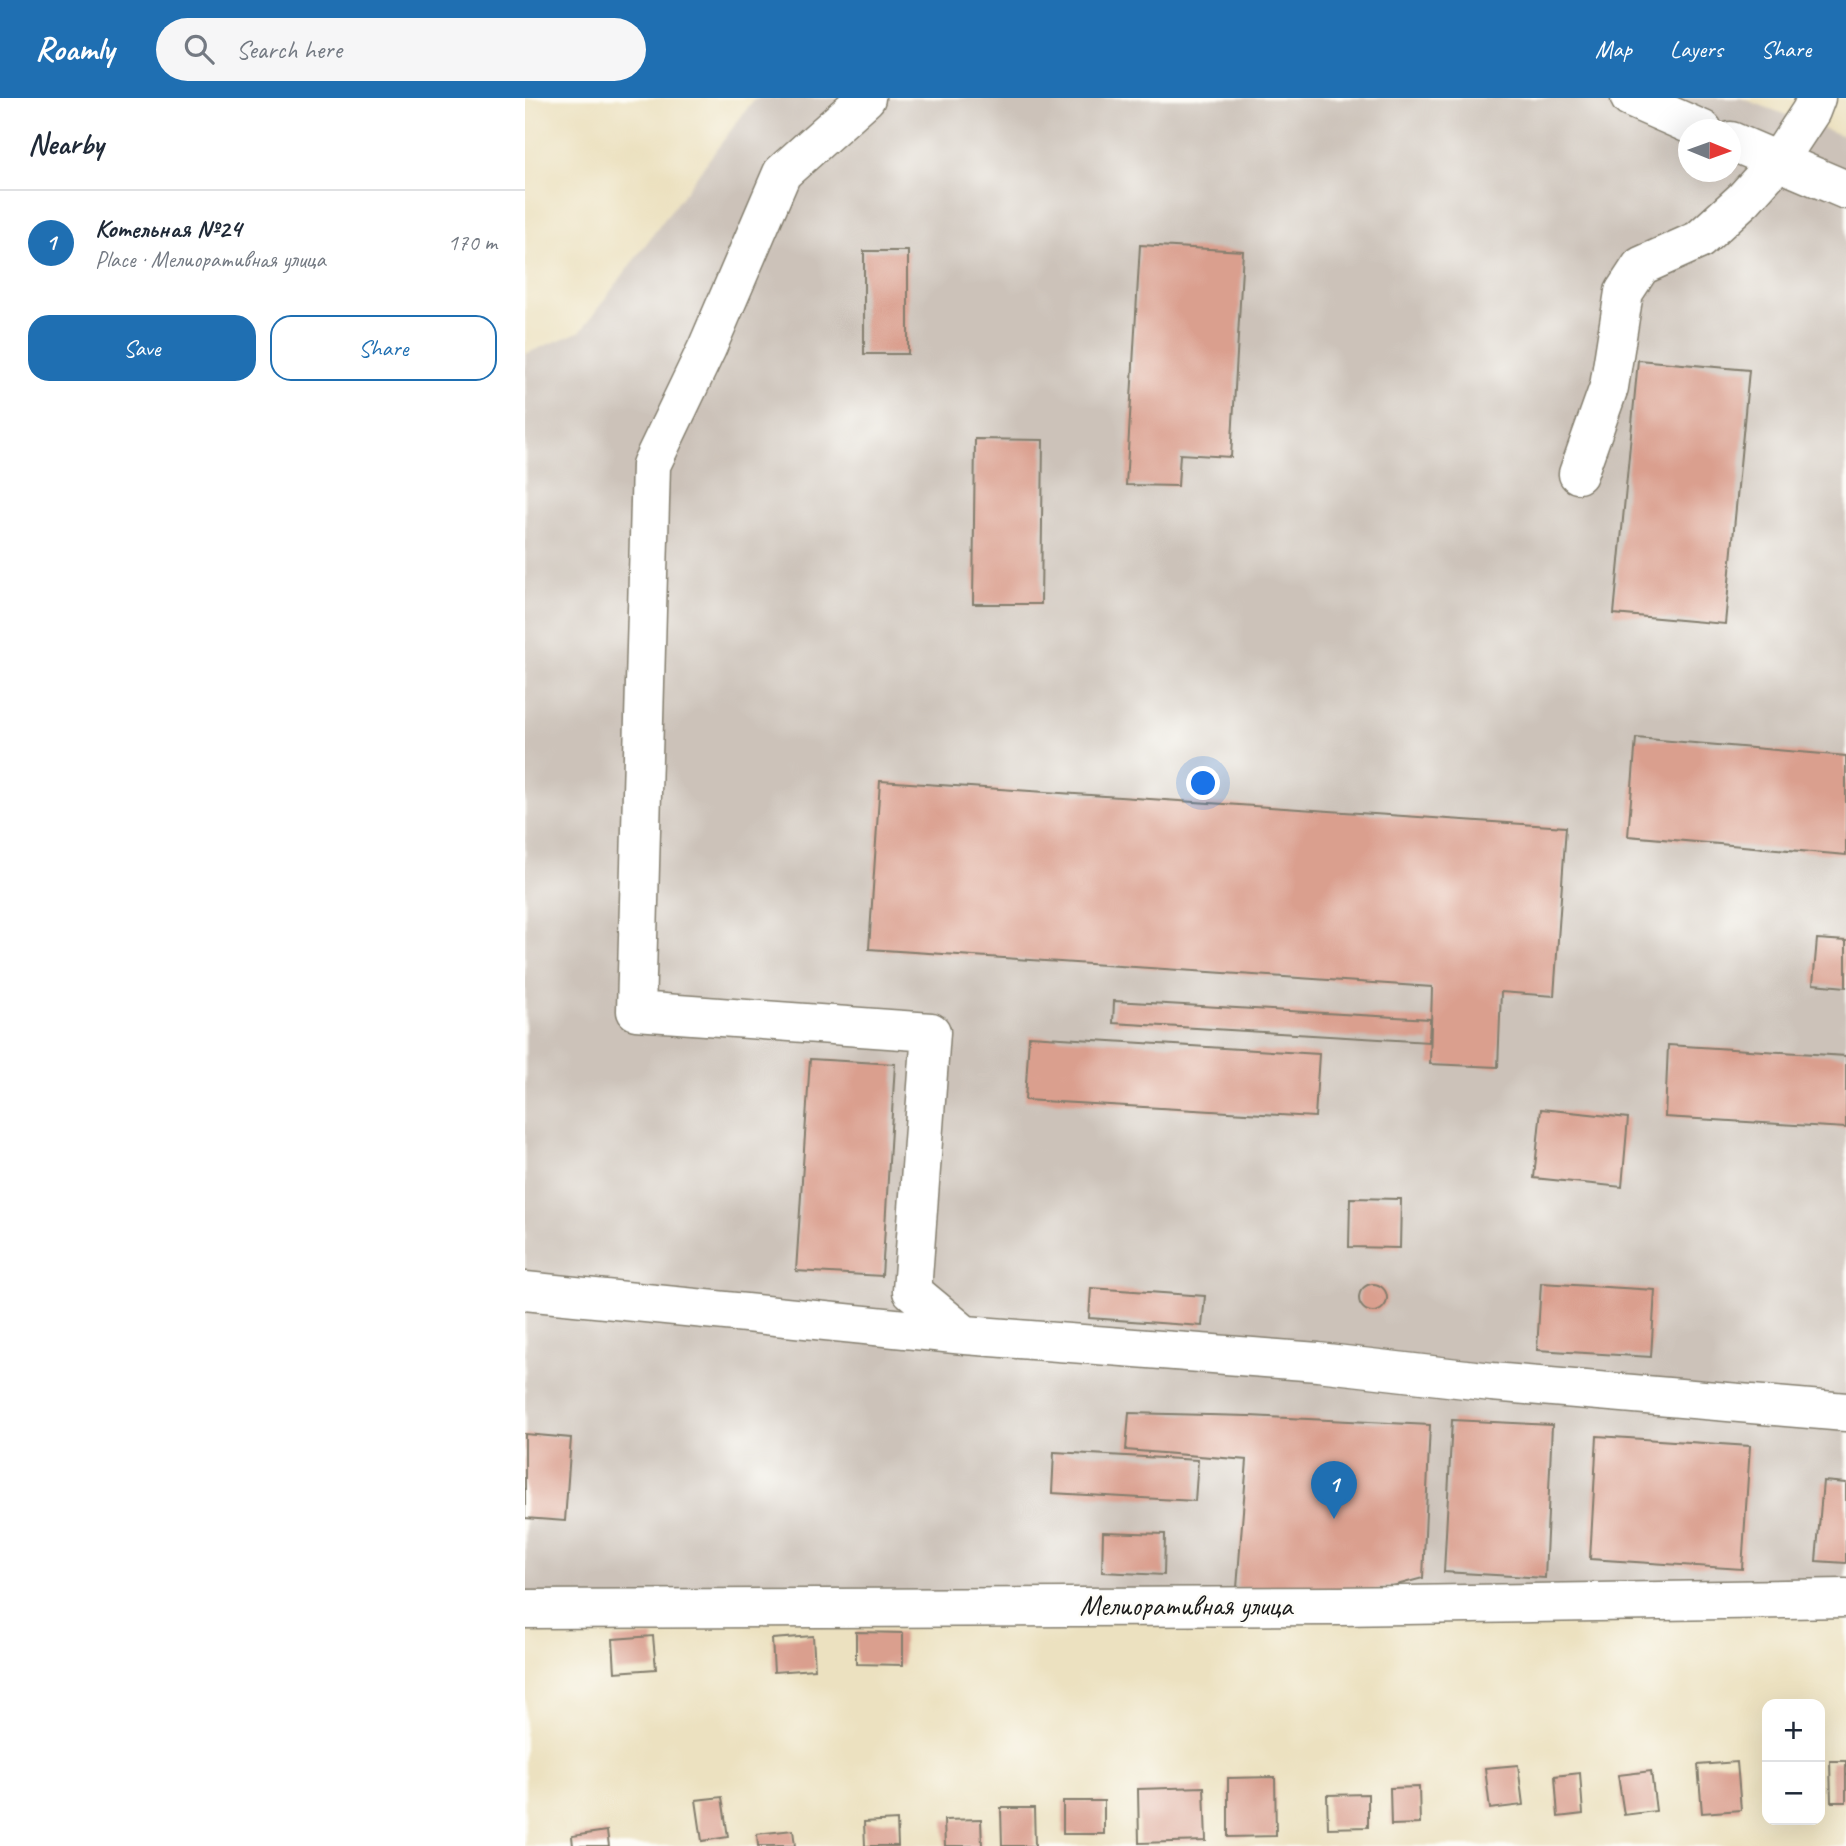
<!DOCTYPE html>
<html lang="en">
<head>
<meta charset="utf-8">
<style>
	:root { --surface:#fff; --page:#f6f6f7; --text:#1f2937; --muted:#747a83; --line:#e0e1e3; --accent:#1f6fb2 }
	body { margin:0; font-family:Caveat,sans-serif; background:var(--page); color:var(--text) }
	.controls { position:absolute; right:21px; bottom:21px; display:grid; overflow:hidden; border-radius:14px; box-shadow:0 7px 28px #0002 }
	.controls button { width:63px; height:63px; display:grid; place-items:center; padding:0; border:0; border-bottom:2px solid var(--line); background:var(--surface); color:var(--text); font:35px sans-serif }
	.compass { position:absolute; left:1153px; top:21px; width:63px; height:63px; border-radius:50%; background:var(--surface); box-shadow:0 7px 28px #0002; rotate:91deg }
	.you { position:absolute; left:679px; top:686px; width:24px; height:24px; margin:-18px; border:5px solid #fff; border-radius:50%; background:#1a73e8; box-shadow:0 0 0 10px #1a73e833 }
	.badge { display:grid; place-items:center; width:46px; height:46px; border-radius:50%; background:var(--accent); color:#fff; font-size:23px; font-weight:700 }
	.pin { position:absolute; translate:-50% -58px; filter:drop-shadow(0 2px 4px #0008) }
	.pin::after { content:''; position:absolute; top:37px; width:24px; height:21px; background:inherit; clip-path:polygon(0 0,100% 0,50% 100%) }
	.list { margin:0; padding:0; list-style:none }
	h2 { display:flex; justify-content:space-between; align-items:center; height:91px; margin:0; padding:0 28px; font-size:30px }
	h2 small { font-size:23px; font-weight:400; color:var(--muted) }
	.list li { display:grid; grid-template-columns:46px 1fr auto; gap:21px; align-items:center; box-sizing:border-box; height:105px; padding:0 28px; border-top:2px solid var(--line) }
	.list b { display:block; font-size:26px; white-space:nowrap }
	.list p { margin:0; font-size:23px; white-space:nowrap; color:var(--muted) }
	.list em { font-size:23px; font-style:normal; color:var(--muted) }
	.actions { display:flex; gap:14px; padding:21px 28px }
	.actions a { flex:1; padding:16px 0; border:2px solid var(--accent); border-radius:21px; text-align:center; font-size:24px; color:var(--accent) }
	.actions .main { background:var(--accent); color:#fff }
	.icon { flex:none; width:38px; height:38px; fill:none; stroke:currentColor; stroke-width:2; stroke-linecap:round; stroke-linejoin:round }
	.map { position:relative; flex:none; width:1321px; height:1748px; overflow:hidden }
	header { display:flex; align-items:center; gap:42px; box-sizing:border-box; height:98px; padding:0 35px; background:var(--accent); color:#fff }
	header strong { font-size:33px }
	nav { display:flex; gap:38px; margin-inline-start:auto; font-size:24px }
	.search { width:490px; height:63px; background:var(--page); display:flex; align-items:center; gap:18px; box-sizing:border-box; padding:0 24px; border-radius:38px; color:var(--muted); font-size:26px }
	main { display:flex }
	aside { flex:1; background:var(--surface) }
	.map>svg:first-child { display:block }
</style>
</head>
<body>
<header>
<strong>Roamly</strong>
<div class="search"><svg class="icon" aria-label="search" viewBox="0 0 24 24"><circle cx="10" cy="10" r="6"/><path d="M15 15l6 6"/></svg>Search here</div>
<nav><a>Map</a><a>Layers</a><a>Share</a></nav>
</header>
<main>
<aside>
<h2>Nearby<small></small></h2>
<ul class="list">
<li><span class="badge">1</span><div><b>Котельная №24</b><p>Place · Мелиоративная улица</p></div><em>170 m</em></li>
</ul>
<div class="actions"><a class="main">Save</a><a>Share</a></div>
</aside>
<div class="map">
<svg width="1321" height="1748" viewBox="0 0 1321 1748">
	<rect width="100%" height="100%" fill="#fdfcf7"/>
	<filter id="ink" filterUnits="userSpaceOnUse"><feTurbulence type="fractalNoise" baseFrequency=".0143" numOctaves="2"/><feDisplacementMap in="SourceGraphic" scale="14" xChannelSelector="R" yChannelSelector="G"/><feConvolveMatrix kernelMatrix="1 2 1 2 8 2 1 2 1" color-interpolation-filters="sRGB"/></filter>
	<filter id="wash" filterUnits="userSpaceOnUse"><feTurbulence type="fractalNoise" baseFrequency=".00686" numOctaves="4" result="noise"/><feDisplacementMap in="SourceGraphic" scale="28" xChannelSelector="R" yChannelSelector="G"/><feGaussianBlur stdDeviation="1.57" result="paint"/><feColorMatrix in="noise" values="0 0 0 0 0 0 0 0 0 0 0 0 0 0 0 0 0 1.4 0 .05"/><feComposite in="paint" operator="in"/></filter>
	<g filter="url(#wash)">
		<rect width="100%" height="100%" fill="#ece1c0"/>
		<path fill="#ccc2b9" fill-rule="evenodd" d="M230,0H1216L1321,39V1491L0,1503V256L56,233ZM1164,32H1206V74H1164Z"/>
		<g id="blocks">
			<path fill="#da9f8e" d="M615,147L718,153L706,359L655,356L653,388L601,387Z
				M339,153H383V256H339Z
				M1113,262L1224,272L1200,526L1089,516Z
				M450,341L518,342L516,506H448Z
				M1111,640L1321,658V757L1103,738Z
				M355,683L1041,729L1029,898L976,894L973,969L905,966L907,889L344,851Z
				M1292,841L1321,843V889L1288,886Z
				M589,903L905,921L904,944L588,925Z
				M504,938L794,956L790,1019L500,1002Z
				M1143,947L1321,958V1030L1140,1019Z
				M285,961L370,966L357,1178L271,1173Z
				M1016,1011L1103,1020L1097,1089L1009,1080Z
				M825,1100L876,1101L875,1150L824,1149Z
				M1016,1185L1130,1192L1126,1259L1012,1252Z
				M834 1200a14 14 0 1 1 28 0a14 14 0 1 1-28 0Z
				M566,1190L680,1198L677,1228L564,1220Z
				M604,1315L724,1318L905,1327L898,1480L826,1499L712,1490L722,1362L601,1352Z
				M927,1322L1027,1327L1020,1480L919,1474Z
				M0,1336L46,1340L40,1423L0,1420Z
				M1072,1338L1225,1348L1217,1471L1065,1461Z
				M529,1354L673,1362L670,1403L527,1395Z
				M1298,1383L1321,1385V1465L1291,1463Z
				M578,1434L640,1436L639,1477L577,1474Z
				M331,1534L378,1535V1567L331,1566Z
				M128,1538L131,1571L90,1574L88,1541Z
				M288,1538L290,1571L249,1574L247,1541Z
				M1305,1663H1321V1704H1306Z
				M1212,1664L1216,1712L1177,1715L1173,1667Z
				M993,1667L998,1707L965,1711L960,1670Z
				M1126,1673L1131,1713L1099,1717L1093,1677Z
				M1055,1675L1058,1716L1033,1719L1030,1678Z
				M750,1679L751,1738L703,1739V1680Z
				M679,1689L681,1743L614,1745L613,1691Z
				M894,1689L895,1726L866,1727L865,1690Z
				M843,1696V1729L803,1730L802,1697Z
				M197,1699L203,1739L177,1743L171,1702Z
				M538,1703H579V1736H538Z
				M476,1710H509L510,1748H477Z
				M456,1721L457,1748H420L419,1722Z
				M372,1722L373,1748H340L339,1724Z
				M268,1732L270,1748H233L232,1736Z
				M82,1733L84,1748H48L47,1738Z"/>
		</g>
	</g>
	<g filter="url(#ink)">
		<use href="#blocks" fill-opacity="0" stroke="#847e6e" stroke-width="2"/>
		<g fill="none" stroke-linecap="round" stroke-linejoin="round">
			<defs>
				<path id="minor" d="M341,0L257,75L182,250L126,367L111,913L406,934L387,1193L440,1237L793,1264L967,1284L1321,1314
					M1105,0L1178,32
					M1206,43L1321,92
					M1053,376L1084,289L1099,194L1116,168L1174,142L1219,101L1253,63L1286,13L1291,0
					M0,1193L440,1237
					M0,1511L815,1508L1321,1500"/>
			</defs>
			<use href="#minor" stroke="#847e6e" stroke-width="41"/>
			<use href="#minor" stroke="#fff" stroke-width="38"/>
		</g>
	</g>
	<g text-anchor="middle" stroke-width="5" stroke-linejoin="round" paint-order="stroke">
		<g font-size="28" fill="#1c1c1c" stroke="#fdfcf7">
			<text x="661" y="1517">Мелиоративная улица</text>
		</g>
	</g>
</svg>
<div class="controls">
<button>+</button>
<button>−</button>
</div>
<svg class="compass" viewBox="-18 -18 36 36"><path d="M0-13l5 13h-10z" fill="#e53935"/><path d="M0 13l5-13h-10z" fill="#747a83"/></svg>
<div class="you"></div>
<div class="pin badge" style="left:809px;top:1421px">1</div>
</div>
</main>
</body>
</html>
